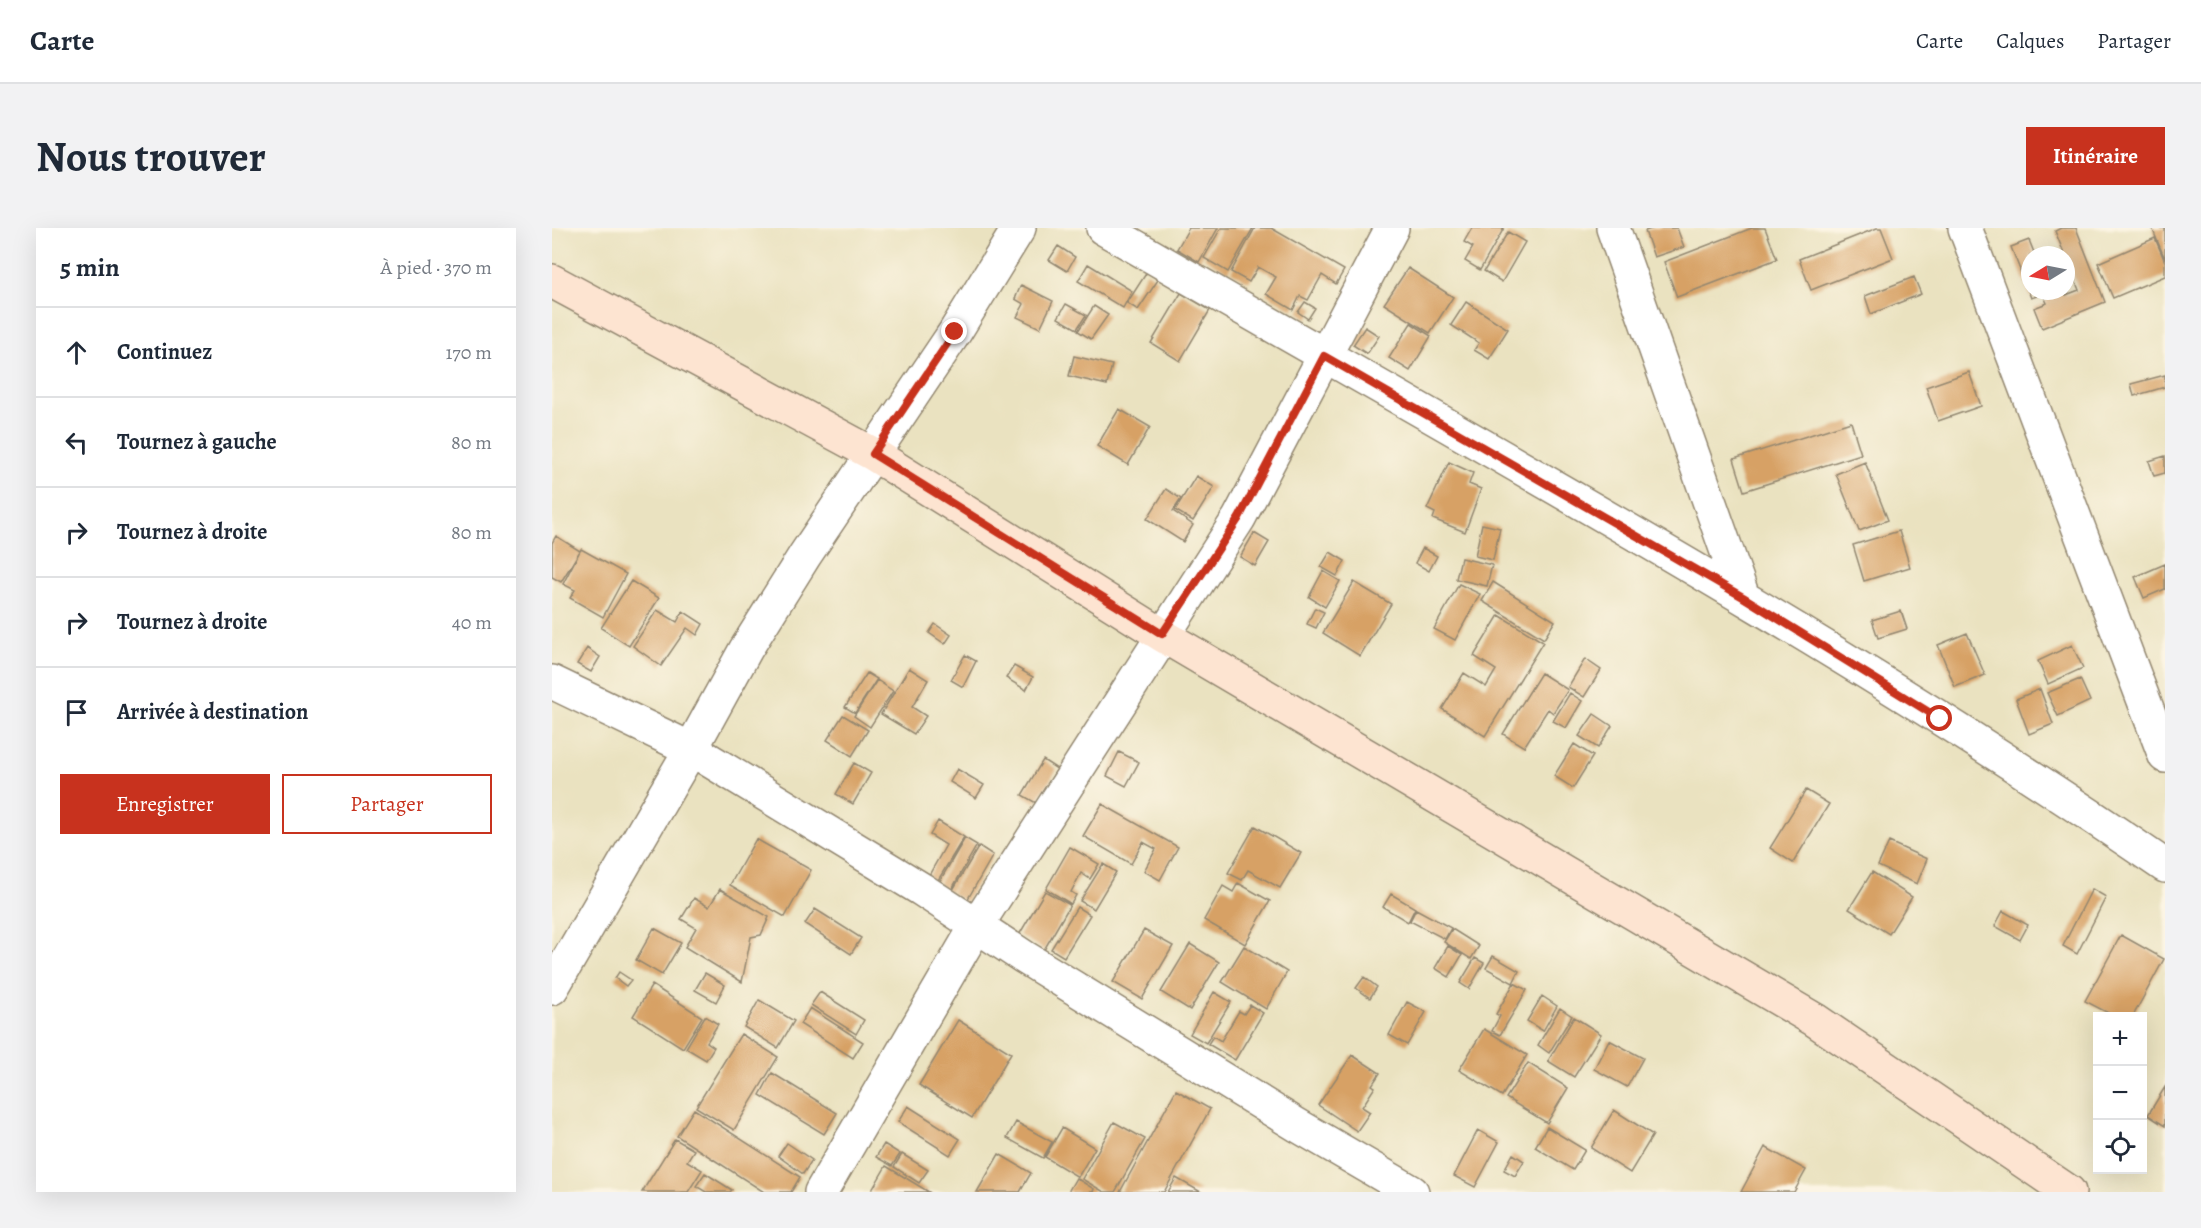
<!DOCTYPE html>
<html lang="fr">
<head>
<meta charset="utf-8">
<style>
	:root { --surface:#fff; --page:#f2f2f3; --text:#1f2937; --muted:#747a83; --line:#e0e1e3; --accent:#c8321e }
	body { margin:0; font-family:Alegreya,serif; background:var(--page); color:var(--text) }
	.controls { position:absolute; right:18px; bottom:18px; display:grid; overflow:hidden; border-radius:0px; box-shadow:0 6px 24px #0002 }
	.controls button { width:54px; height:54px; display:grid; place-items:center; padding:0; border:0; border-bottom:2px solid var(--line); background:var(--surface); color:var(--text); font:30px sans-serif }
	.compass { position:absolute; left:1469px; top:18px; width:54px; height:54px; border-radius:50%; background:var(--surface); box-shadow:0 6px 24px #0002; rotate:260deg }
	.stop { position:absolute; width:18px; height:18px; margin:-14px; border:4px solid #c8321e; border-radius:50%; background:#fff }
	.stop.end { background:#c8321e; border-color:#fff; box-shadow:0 2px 6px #0008 }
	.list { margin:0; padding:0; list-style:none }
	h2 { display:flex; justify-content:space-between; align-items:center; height:78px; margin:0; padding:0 24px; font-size:26px }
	h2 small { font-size:20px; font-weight:400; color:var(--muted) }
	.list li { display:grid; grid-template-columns:39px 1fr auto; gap:18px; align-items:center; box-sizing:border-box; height:90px; padding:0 24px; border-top:2px solid var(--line) }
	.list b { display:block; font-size:22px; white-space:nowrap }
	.list em { font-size:20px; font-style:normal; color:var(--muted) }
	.actions { display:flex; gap:12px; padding:18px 24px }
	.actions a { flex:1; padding:14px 0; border:2px solid var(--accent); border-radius:0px; text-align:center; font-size:21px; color:var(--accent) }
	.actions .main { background:var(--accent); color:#fff }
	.icon { flex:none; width:33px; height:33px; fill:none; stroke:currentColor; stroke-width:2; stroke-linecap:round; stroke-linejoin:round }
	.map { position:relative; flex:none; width:1613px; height:964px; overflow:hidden; border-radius:0px }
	header { display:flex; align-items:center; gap:36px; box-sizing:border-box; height:84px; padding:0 30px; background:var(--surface); border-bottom:2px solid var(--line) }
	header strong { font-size:28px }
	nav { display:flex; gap:33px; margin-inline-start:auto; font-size:21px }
	.intro { display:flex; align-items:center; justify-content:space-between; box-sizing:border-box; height:144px; padding:0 36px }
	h1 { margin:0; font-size:42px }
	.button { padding:15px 27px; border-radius:0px; background:var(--accent); color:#fff; font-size:21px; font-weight:700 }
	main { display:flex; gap:36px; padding:0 36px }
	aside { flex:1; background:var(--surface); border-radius:0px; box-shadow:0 6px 24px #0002 }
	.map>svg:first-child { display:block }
</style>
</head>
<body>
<header>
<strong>Carte</strong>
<nav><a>Carte</a><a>Calques</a><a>Partager</a></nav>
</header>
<div class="intro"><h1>Nous trouver</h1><a class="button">Itinéraire</a></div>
<main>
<aside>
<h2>5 min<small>À pied · 370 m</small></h2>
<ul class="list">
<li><svg class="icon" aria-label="ahead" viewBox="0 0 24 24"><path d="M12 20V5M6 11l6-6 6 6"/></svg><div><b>Continuez</b></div><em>170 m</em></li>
<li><svg class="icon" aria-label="left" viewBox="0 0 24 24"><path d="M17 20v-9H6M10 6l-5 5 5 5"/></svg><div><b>Tournez à gauche</b></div><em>80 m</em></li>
<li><svg class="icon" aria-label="right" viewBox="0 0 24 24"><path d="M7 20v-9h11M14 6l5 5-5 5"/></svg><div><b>Tournez à droite</b></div><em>80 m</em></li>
<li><svg class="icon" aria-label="right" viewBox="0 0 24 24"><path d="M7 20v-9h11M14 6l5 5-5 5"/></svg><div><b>Tournez à droite</b></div><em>40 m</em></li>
<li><svg class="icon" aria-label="arrive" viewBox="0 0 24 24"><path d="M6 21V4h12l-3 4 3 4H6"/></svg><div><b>Arrivée à destination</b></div></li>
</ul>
<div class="actions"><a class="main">Enregistrer</a><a>Partager</a></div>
</aside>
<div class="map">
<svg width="1613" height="964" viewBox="0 0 1613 964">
	<rect width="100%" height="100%" fill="#fcf5e5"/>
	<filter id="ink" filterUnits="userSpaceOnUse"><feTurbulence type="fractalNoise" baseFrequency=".0167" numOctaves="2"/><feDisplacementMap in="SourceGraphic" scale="12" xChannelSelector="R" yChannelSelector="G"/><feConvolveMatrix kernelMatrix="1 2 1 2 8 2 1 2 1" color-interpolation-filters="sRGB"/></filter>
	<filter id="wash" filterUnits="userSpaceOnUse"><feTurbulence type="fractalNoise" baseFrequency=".008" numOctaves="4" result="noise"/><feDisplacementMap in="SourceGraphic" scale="24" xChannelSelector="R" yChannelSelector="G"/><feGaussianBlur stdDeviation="1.35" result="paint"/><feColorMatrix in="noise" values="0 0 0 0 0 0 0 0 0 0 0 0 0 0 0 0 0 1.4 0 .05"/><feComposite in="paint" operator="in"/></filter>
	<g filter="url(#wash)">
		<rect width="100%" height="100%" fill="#eae2c0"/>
		<g id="blocks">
			<path fill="#d7a165" d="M637,0H666L647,34L625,21Z
				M669,0H701L676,44L652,30Z
				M703,0H719L792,42L784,56L770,47L756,72L748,68L741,82L714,66L724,49L706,39L697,54L679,44Z
				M920,0H952L928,42L913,33L921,19L912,14Z
				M1102,0H1125L1132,19L1102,29L1093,3Z
				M1200,0H1213L1225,31L1125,69L1112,34Z
				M1325,0H1329L1341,30L1259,62L1247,31Z
				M1509,0H1524L1553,74L1490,100L1482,80L1495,75L1491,66L1512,63L1514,67L1527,62L1503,3Z
				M1600,0H1613V31Z
				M956,4L973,14L950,54L932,43Z
				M1603,10L1613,34V48L1561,70L1546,35Z
				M1477,12L1483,27H1478V63L1493,65L1479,70L1459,19Z
				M506,18L523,29L515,43L497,32Z
				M536,36L580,63L571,80L526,53Z
				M856,40L901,69L878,105L832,76Z
				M595,44L606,52L586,82L575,75Z
				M1362,49L1369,66L1319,86L1313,68Z
				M469,57L501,73L488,100L465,89L472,76L463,71Z
				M629,65L658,82L628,133L599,115Z
				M753,74L763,80L756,91L746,84Z
				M914,74L956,101L937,131L922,122L927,115L899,97Z
				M514,76L534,87L525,101L506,90Z
				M542,78L556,87L539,111L526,103Z
				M859,95L879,108L858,143L837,130Z
				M813,99L827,108L815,126L801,117Z
				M522,128L560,137L555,157L517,148Z
				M1417,144L1429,178L1386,193L1374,159Z
				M1613,147V159L1582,168L1579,156Z
				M567,181L598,199L576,237L545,218Z
				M1299,194L1309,226L1192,263L1182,231Z
				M1613,228V245L1602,248L1597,233Z
				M897,234L921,245L917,256L929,261L913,304L881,291L883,285L875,281Z
				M1313,234L1336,292L1307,303L1284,246Z
				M644,248L662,259L641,293L623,282Z
				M614,261L629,271L621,283L641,297L631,314L595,291Z
				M930,296L948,300L941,332L923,328Z
				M1347,303L1358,339L1312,353L1301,317Z
				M702,305L717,314L703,338L688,329Z
				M4,308L28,323L9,354L0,349V315Z
				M871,320L885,328L877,343L863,335Z
				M29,321L74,346L51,389L18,370L23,362L11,356Z
				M778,324L793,333L785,348L769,339Z
				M909,330L940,337L935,358L904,351Z
				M1613,336V361L1592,370L1583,349Z
				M771,343L788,353L773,379L757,369Z
				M79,353L107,370L77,418L49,400Z
				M802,354L839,376L808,428L771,405Z
				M941,354L1003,393L992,411L930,373Z
				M907,356L928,366L903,412L882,401Z
				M763,380L772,384L764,400L755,396Z
				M105,382L125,394L131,383L151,396L145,407L135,400L109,438L81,418Z
				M1349,383L1355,401L1326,410L1320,392Z
				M947,387L991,414L933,508L890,481L912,445L934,459L944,442L922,428Z
				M383,396L399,407L393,416L377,405Z
				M1415,405L1433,447L1403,459L1386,417Z
				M1520,417L1531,440L1496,456L1486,433Z
				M35,420L48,429L39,444L25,436Z
				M413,427L424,433L411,459L399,452Z
				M1033,431L1049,442L1032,469L1016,459Z
				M462,438L481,449L474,462L454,450Z
				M357,440L376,452L360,479L374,488L362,506L329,486Z
				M315,445L325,451L303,485L293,479Z
				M989,445L1016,462L1001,485L996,481L972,519L951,506Z
				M1528,451L1538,473L1506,488L1495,465Z
				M325,452L341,463L318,499L302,488Z
				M1488,461L1501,496L1477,506L1464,471Z
				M1018,465L1030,473L1014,500L1001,493Z
				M1042,486L1060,498L1046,520L1027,508Z
				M291,487L316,502L300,528L275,512Z
				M1022,516L1041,528L1021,560L1002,548Z
				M567,524L587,534L574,558L555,548Z
				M491,532L505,541L484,575L470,567Z
				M302,535L319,545L301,576L284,566Z
				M405,541L432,557L424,570L398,554Z
				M1254,562L1277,576L1241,635L1218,620Z
				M550,576L626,619L608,652L592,643L604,621L591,614L579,636L531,608Z
				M386,593L412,609L385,654L376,649L394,617L378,607Z
				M703,598L749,625L728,660L696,642L690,652L676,645Z
				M413,610L425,617L398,664L386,656Z
				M204,611L259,642L233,689L178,657Z
				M1337,614L1375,631L1365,656L1326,638Z
				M427,618L441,627L414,674L399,665Z
				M518,619L547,636L538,651L529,645L519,664L524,667L519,676L494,661Z
				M551,636L564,644L542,681L528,673Z
				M1320,644L1360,669L1337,706L1297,681Z
				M686,655L718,673L693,716L652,692L671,658L681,664Z
				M168,661L217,689L209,707L199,709L190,754L133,719L144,700L129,691L142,670L157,679Z
				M1540,661L1554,669L1525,726L1511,718Z
				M493,663L518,677L492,722L467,707Z
				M839,666L863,680L856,694L831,679Z
				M525,679L538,687L512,729L499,721Z
				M263,681L309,710L299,726L253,696Z
				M864,681L899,700L893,711L858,693Z
				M1451,683L1476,697L1468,712L1443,698Z
				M102,700L129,715L110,747L84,732Z
				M900,701L927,718L919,731L892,714Z
				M592,702L621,718L590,771L561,754Z
				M1569,707L1612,731L1581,788H1562L1533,773Z
				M638,716L667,734L638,782L609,764Z
				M692,718L735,744L714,781L670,754Z
				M896,718L910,727L897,749L883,740Z
				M941,728L967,743L961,755L934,740Z
				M923,730L932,735L917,761L908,755Z
				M67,744L79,752L74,758L63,750Z
				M153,745L173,757L164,774L143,762Z
				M812,749L825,759L818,770L804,760Z
				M962,755L975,762L948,807L940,803L948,788L944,786Z
				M100,757L150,789L131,820L81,788Z
				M268,764L312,792L304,806L259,777Z
				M662,764L679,774L654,815L638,806Z
				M990,768L1005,778L991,803L975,793Z
				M207,772L242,793L226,820L192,799Z
				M855,774L874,784L855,817L837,807Z
				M698,777L711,785L683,832L656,816L661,808L669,813L687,783L692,786Z
				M258,780L311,814L301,830L248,796Z
				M1008,780L1020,788L997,825L986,817Z
				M153,788L166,796L155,814L162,819L154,832L134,820Z
				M1022,789L1049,806L1022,849L996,833Z
				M406,792L459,825L420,890L367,857Z
				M932,801L975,827L950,868L907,842Z
				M189,806L226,829L182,902L144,879Z
				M1057,812L1091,830L1075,859L1042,841Z
				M800,827L828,845L820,857L823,859L810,879L818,884L805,903L766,877Z
				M976,835L1016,860L995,895L954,870Z
				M220,845L285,885L272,906L208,867Z
				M1613,859V898L1596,887Z
				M624,862L658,881L612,964H568Z
				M356,878L408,911L398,927L346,894Z
				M142,881L248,949L239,964H212L125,908Z
				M1062,882L1101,907L1078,945L1039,920Z
				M464,894L500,914L491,930L455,910Z
				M562,894L593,911L563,964H552L530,951Z
				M995,899L1033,922L1021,942L983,919Z
				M510,900L543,920L526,949L493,929Z
				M926,902L947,914L923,959L902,948Z
				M123,911L142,922L135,933L150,942L136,964H90Z
				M235,915L260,932L251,946L226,928Z
				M332,916L348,926L340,938L324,929Z
				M1213,919L1254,942L1242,964H1189Z
				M350,926L376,942L367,955L342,939Z
				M447,926L479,945L468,964H425Z
				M961,926L972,933L963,948L952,942Z
				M334,938L377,964H319Z
				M153,945L180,962L178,964H154L144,958Z
				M524,950L542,961L541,964H516Z
				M624,950L649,964H616Z"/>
		</g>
	</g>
	<g filter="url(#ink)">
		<use href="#blocks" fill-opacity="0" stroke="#92866f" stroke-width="1.5"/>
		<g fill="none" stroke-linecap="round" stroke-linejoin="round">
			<defs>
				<path id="street" d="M551,0C908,207 1273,404 1613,638
					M1061,0L1191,369
					M1413,0L1613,528
					M0,454L139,521L369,661L472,729L745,897L860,964
					M0,760L139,521L194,421L253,327L403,104L467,0
					M269,964L425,697L687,290L840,0"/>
				<path id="secondary" d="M0,53L321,226L610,407L1263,792L1517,964"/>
			</defs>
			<use href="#street" stroke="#92866f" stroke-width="36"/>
			<use href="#secondary" stroke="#92866f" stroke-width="36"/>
			<use href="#street" stroke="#fff" stroke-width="33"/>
			<use href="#secondary" stroke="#fde4d1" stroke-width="33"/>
		</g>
	</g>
	<g fill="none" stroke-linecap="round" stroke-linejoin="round" filter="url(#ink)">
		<path stroke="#c8321e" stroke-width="8" d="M403,104L321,226L610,406L687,290L772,128L1191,369L1388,491"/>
	</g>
</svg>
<div class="controls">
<button>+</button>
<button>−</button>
<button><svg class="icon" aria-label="locate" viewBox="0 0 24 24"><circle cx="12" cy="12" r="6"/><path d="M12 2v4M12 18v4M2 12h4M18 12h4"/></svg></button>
</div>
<svg class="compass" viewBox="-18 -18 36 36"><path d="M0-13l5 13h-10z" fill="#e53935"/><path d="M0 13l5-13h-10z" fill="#747a83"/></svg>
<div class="stop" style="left:1388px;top:491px"></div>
<div class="stop end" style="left:403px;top:104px"></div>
</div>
</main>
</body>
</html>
